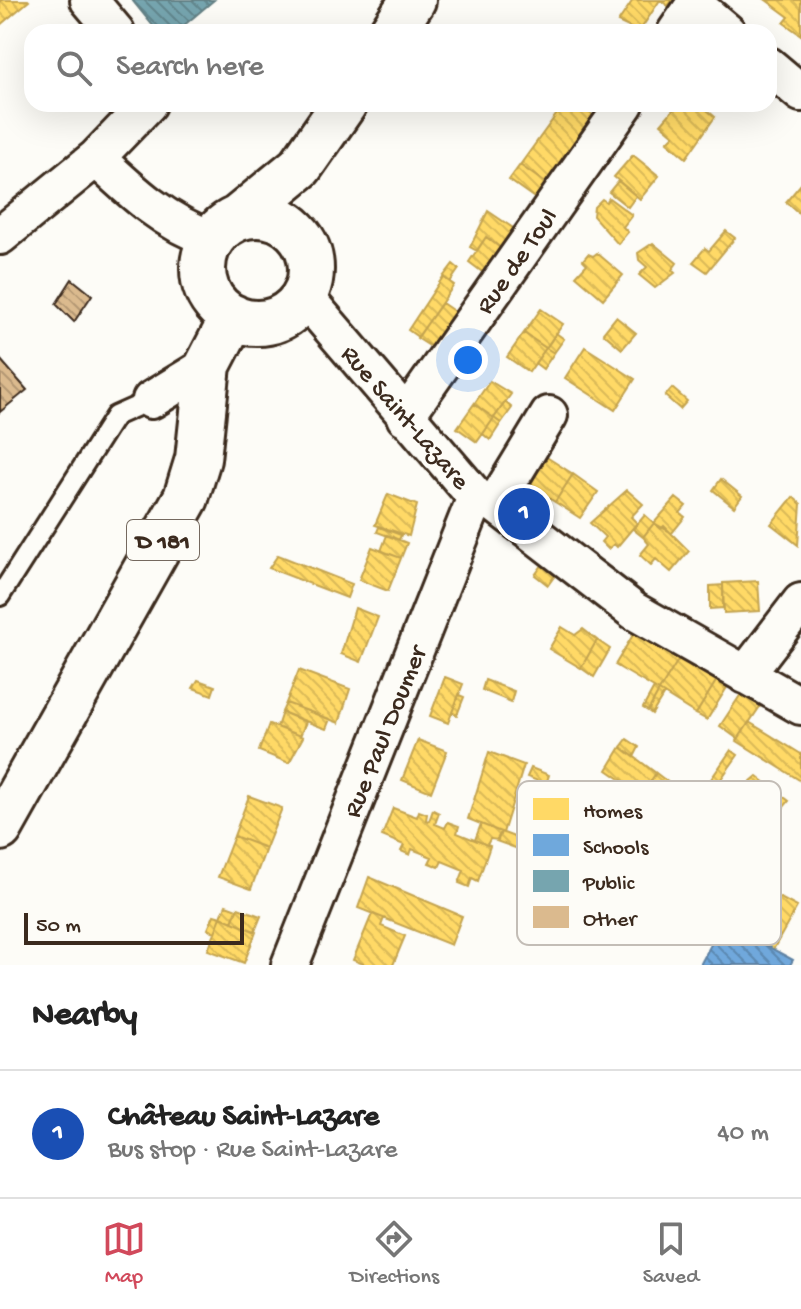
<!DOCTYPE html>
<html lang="en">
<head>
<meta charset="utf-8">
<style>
	:root { --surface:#fff; --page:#f2f2f2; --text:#222; --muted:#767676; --line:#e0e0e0; --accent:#d1495b }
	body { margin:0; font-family:"Gochi Hand",sans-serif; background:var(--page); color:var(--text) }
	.scale { position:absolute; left:24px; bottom:20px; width:220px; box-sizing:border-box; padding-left:8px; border:4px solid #3b2a1e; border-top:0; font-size:22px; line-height:28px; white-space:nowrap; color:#3b2a1e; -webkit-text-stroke:6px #fdfcf7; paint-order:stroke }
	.you { position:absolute; left:468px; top:360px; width:28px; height:28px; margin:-20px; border:6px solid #fff; border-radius:50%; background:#1a73e8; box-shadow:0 0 0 12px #1a73e833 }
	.badge { display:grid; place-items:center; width:52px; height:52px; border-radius:50%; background:var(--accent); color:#fff; font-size:26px; font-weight:700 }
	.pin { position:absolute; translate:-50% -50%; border:4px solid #fff; box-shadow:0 2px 8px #0006 }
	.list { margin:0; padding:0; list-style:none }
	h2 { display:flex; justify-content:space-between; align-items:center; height:104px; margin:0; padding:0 32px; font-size:34px }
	h2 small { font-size:26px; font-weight:400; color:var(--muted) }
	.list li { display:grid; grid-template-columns:52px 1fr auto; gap:24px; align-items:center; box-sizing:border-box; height:128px; padding:0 32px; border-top:2px solid var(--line) }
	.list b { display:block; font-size:30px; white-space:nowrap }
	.list p { margin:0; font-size:26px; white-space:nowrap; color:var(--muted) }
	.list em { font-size:26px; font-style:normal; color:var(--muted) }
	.icon { flex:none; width:44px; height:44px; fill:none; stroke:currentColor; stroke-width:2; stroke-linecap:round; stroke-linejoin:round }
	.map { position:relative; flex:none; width:801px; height:965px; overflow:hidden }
	.search { position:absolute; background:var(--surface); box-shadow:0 8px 32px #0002; left:24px; right:24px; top:24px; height:88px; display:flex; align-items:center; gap:20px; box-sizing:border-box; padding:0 28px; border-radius:24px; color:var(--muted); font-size:30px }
	.sheet { height:232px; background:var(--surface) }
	nav { display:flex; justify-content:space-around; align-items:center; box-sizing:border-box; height:112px; border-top:2px solid var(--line); background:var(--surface); font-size:22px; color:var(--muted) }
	nav a { display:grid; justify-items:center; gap:4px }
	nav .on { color:var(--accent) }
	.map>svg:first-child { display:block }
</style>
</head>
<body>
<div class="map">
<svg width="801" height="965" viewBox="0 0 801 965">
	<defs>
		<pattern id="homes-back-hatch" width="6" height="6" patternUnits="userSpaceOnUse" patternTransform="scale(2)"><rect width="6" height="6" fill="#ffd966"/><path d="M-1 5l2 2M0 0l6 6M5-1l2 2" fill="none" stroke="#dbba58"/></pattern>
		<pattern id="schools-back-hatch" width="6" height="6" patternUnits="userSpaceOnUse" patternTransform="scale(2)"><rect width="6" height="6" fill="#6fa8dc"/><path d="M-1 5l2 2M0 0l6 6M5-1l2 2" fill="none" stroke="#5c89b2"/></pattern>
		<pattern id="public-back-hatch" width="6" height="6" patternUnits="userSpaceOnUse" patternTransform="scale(2)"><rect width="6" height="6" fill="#76a5af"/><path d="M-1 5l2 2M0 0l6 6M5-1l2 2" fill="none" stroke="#62878e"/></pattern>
		<pattern id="building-back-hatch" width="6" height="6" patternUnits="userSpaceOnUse" patternTransform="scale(2)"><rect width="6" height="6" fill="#dbba8e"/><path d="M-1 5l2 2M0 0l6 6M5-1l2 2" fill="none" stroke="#b39773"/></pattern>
	</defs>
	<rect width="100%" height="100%" fill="#fdfcf7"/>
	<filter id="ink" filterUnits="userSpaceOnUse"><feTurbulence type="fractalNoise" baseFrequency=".0125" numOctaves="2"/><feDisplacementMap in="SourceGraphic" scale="16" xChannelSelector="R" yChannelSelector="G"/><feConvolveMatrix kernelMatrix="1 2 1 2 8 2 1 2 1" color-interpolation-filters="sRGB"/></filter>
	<g filter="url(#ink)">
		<path fill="url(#homes-back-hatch)" stroke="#c4a450" stroke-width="2" d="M0,0H28L29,1L0,25Z
			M633,0H673L668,6L660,0L639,32L618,22Z
			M766,0H801V35L784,23L789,17Z
			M564,104H577L594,116L547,184L520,165Z
			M678,104H700L715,117L686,158L667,142L674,135L661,124Z
			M633,155L659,176L640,199L614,177Z
			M520,165L547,184L536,199L509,180Z
			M618,181L636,196L628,207L609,192Z
			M801,184V215L786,202Z
			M609,198L632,215L623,227L628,232L618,244L593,216L594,207L602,199L606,202Z
			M488,211L516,230L502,249L486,237L477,251L470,247Z
			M726,231L735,238L707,272L693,262L705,248L709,251Z
			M486,237L502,249L485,274L469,262Z
			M653,243L677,263L672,270L675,273L655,288L639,275L647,267L639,260L638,253Z
			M597,253L623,275L603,299L576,276L587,264L583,260L588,254L593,256Z
			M453,264L459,269L450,282L443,277Z
			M443,277L454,285L418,337L408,330Z
			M442,303L458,314L434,349L417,338Z
			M541,309L563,324L546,348L524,333Z
			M616,317L636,333L622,349L603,333Z
			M524,333L546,348L529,372L507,357Z
			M556,333L564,339L554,353L546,348Z
			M585,347L635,379L615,410L565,378Z
			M546,348L554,353L543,369L535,363Z
			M490,381L511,394L494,418L474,404Z
			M672,388L687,401L680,409L665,396Z
			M505,402L512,408L501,423L494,418Z
			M474,404L494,418L477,442L457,428Z
			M494,418L501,423L490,440L483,434Z
			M534,449L573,474L555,502L525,482Z
			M573,474L598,492L580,518L555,502Z
			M721,479L742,496L734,507L713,490Z
			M627,490L643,504L631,517L637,523L617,547L614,544L608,549L601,542L605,537L590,523Z
			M388,494L417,505L409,536L375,525Z
			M793,497L801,504L798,545L771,524Z
			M676,498L686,506L680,513L685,517L672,533L654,523Z
			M645,515L654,523L643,537L633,529Z
			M654,523L661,529L664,526L689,551L671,572L656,559L651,565L640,555L649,544L643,537Z
			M379,527L401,535L399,540L377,532Z
			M387,535L407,543L401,558L381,551Z
			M372,547L401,558L388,591L359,580Z
			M278,555L352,584L347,598L269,568Z
			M543,564L556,574L548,585L535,575Z
			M758,581L760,611L724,613L723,583Z
			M723,585V608L710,609V586Z
			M355,608L378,617L361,662L341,654Z
			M562,627L575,635L583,629L597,640L581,668L549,649Z
			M636,630L680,657L659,691L615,665Z
			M597,640L610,649L594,677L581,668Z
			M680,657L718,678L696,714L659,691Z
			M299,670L350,689L339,723L286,703Z
			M445,677L463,684L448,723L430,716Z
			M718,678L729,684L707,720L696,714Z
			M198,680L215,686L212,695L193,688Z
			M485,680L514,691L511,702L482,690Z
			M654,688L659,691L648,711L643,708Z
			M659,691L664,694L652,714L648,711Z
			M743,691L763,702L738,739L720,726Z
			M459,695L464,697L457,715L452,712Z
			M286,703L330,719L326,729L282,712Z
			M282,712L306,722L300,736L277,727Z
			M749,722L801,754V781L737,741Z
			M269,724L303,737L289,763L259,751Z
			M627,739L639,747L634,757L621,747Z
			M418,740L447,751L431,792L402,780Z
			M621,747L656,773L642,794L607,770Z
			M731,750L738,755L711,793L725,802L718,814L696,801Z
			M489,752L524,765L503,833L468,819Z
			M531,768L549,775L546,784L527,777Z
			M656,773L687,797L672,819L640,798Z
			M757,776L789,801L783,808L750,782Z
			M249,796L282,808L266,848L234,836Z
			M393,808L417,817L419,811L427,814L426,820L429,821L433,810L439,813L435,824L445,828L448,822L459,826L457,833L490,846L478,881L472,878L469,887L459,883L464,870L442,861L439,867L429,863L432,857L412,849L410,855L401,851L404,845L382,836Z
			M481,824L501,832L498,840L490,839L487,845L475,840Z
			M501,832L525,841L521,850L496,841Z
			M234,836L266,848L251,889L218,877Z
			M712,861L797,907L773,950L689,904Z
			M369,877L462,916L451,945L358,908Z
			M226,905L237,909L232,922L221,917Z
			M238,908L261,916L255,931L232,922Z
			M372,914L384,918L381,926L405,936L393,965H366L353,960Z
			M214,915L221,917L215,932L208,929Z
			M221,917L256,932L244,963L208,950Z"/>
		<path fill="url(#schools-back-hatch)" stroke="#5f82a3" stroke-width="2" d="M723,922L793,960L790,965H700Z"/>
		<path fill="url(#public-back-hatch)" stroke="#648084" stroke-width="2" d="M132,0H214L176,32H158Z"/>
		<path fill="url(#building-back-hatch)" stroke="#3b2a1e" stroke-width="2" d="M72,279L92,295L74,322L56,304Z
			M0,359L27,390L0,412Z"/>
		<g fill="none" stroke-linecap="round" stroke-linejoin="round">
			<defs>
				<path id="service" d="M0,596L115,416L151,400"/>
				<path id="minor" d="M89,0L116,32
					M695,5L727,32
					M676,32L698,0
					M769,66L801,93
					M96,158L148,104
					M0,236L96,158C132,192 165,223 212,239
					M304,296L476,497L495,504L634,611L801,706
					M151,400L208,365
					M405,417L625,104
					M495,504L549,415
					M745,675L801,602
					M290,965L476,497"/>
				<path id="primary" d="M392,32L413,0
					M203 269a54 54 0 1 1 108 0a54 54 0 1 1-108 0Z
					M238,218L300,167L344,104
					M0,828L186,498L198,459L208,365L233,317"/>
			</defs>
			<use href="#service" stroke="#3b2a1e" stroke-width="24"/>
			<use href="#minor" stroke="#3b2a1e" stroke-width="42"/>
			<use href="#primary" stroke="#3b2a1e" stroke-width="50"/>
			<use href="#service" stroke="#fdfcf7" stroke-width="18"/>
			<use href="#minor" stroke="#fdfcf7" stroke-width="36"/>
			<use href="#primary" stroke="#fdfcf7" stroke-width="44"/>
		</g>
	</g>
	<g text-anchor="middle" stroke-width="8" stroke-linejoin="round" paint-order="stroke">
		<rect fill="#fdfcf7" stroke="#75695f" stroke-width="2" x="127" y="520" width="72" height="40" rx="6"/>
		<g font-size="24" font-weight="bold" fill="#3b2a1e">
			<text x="163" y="548">D 181</text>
		</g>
		<g font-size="26" fill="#3b2a1e" stroke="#fdfcf7">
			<text transform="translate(515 260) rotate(-55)" y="9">Rue de Toul</text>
			<text transform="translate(407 416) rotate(49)" y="9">Rue Saint-Lazare</text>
			<text transform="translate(383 731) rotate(-68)" y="9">Rue Paul Doumer</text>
		</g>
	</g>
	<rect x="517" y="781" width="264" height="164" rx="12" fill="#fdfcf7" stroke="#c3bdb6" stroke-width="2"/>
	<rect x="533" y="798" width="36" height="22" fill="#ffd966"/>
	<rect x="533" y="834" width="36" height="22" fill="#6fa8dc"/>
	<rect x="533" y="870" width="36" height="22" fill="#76a5af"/>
	<rect x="533" y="906" width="36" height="22" fill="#dbba8e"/>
	<g font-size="22" fill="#3b2a1e">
		<text x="583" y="817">Homes</text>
		<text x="583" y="853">Schools</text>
		<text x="583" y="889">Public</text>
		<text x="583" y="925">Other</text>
	</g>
</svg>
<div class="scale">50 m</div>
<div class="you"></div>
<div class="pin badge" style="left:524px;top:514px;background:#1a4fb4">1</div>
<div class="search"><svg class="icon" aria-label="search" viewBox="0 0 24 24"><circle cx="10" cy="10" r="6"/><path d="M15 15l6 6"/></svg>Search here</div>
</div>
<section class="sheet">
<h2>Nearby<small></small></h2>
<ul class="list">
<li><span class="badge" style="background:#1a4fb4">1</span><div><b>Château Saint-Lazare</b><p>Bus stop · Rue Saint-Lazare</p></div><em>40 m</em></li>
</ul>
</section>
<nav>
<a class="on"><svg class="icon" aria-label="map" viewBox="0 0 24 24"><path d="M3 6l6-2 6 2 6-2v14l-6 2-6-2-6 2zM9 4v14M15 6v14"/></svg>Map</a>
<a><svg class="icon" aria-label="directions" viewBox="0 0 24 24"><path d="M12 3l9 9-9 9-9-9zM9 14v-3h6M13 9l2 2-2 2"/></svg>Directions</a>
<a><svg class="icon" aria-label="saved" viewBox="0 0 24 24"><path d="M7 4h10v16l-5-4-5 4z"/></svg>Saved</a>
</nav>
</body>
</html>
